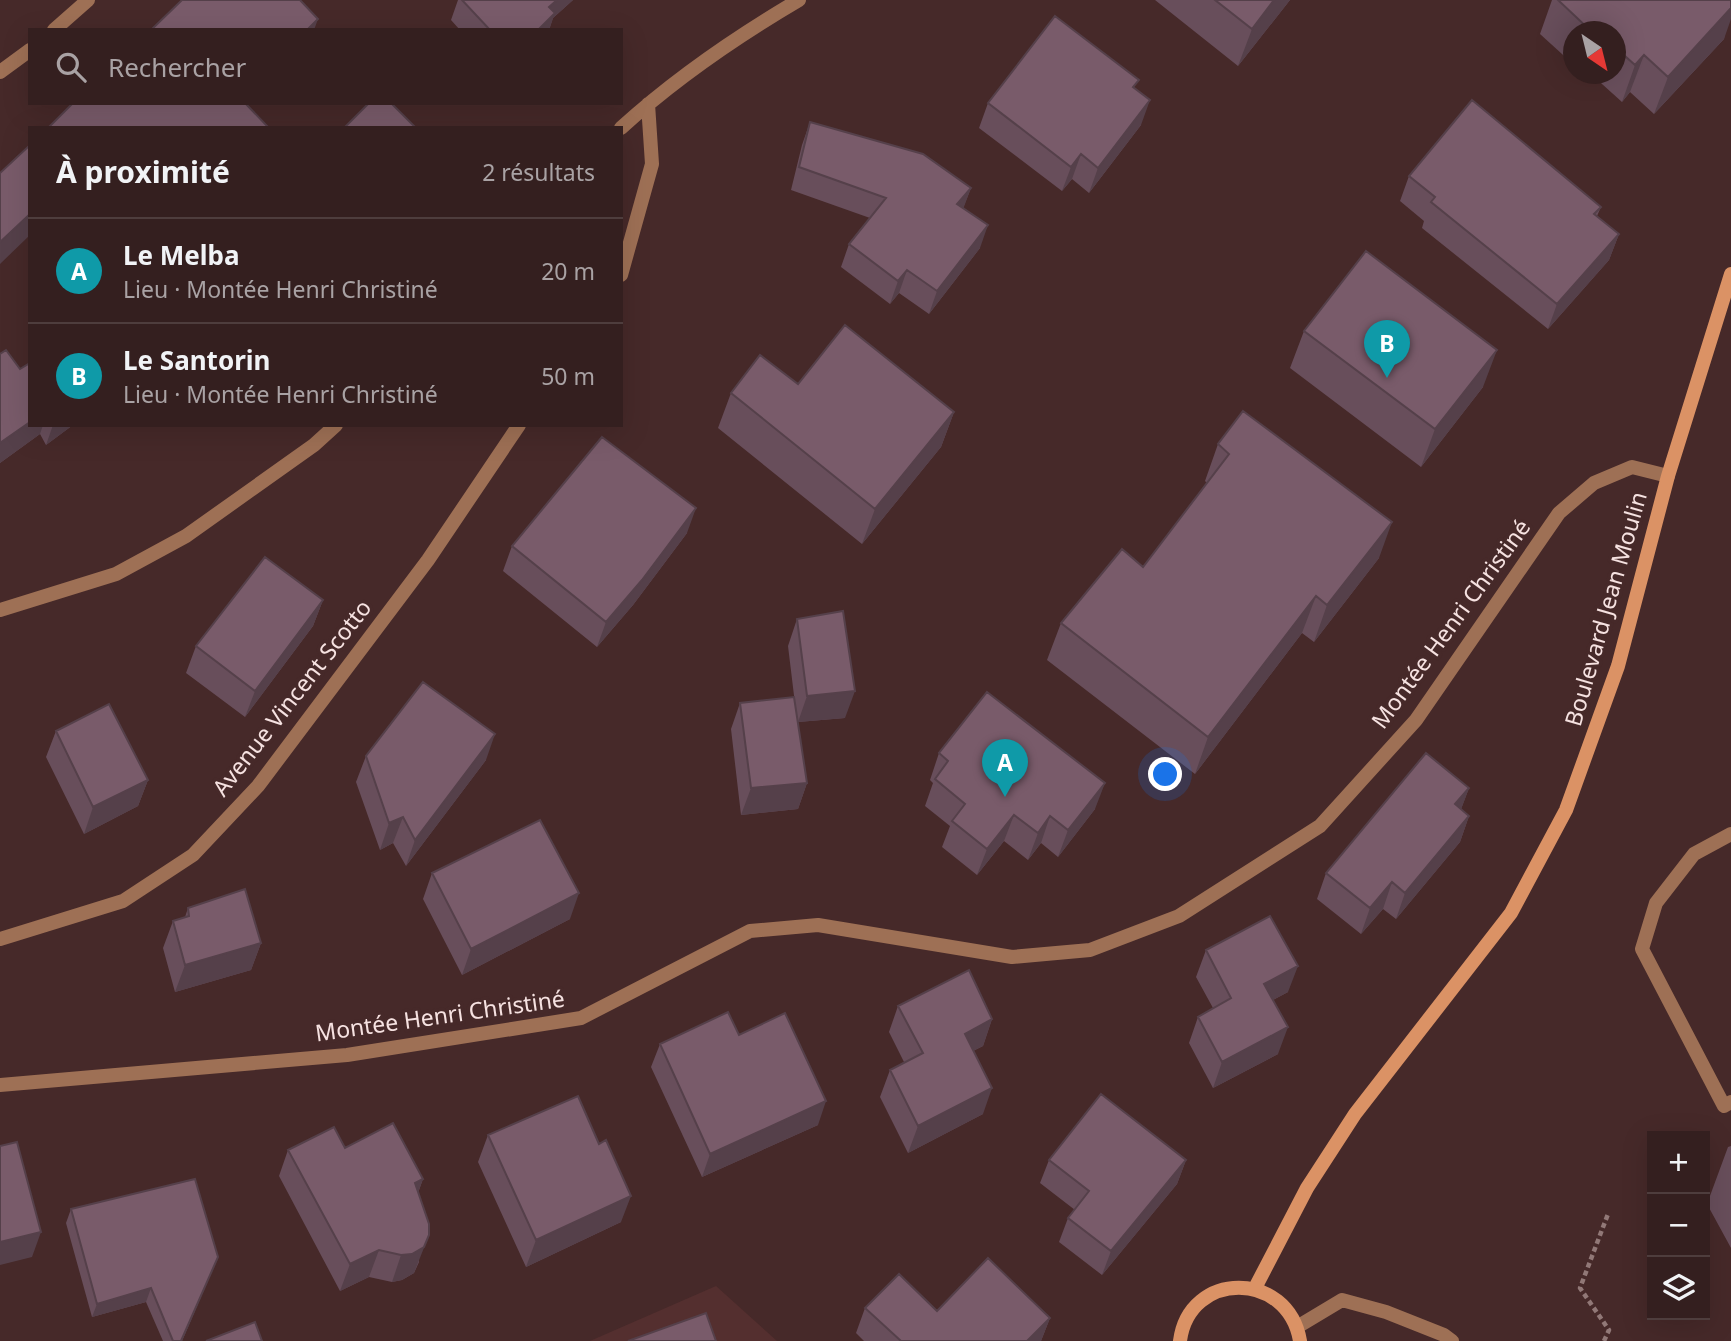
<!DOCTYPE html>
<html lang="fr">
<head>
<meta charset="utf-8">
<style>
	:root { --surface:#341f1f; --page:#3c2728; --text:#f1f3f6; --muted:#a9a2a4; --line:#4e3d3d; --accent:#1a73e8 }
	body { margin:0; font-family:"Noto Sans",sans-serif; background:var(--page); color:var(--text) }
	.controls { position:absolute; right:21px; bottom:21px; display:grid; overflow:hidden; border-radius:0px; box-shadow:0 7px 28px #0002 }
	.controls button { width:63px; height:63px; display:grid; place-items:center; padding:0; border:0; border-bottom:2px solid var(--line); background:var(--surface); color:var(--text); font:35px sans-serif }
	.compass { position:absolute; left:1563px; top:21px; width:63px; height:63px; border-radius:50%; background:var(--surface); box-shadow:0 7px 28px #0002; rotate:145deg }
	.you { position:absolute; left:1166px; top:775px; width:24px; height:24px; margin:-18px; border:5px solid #fff; border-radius:50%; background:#1a73e8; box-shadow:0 0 0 10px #1a73e833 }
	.badge { display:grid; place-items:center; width:46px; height:46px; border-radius:50%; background:var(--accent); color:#fff; font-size:23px; font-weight:700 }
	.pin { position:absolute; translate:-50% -58px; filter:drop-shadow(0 2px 4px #0008) }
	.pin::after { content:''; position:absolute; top:37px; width:24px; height:21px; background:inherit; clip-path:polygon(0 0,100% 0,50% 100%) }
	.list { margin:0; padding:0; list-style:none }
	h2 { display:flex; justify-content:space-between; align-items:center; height:91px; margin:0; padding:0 28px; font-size:30px }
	h2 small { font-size:23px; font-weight:400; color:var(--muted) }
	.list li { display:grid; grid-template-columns:46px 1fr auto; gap:21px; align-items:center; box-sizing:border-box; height:105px; padding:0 28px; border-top:2px solid var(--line) }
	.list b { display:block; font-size:26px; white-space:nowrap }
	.list p { margin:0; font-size:23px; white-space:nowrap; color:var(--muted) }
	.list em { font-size:23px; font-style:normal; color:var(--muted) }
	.icon { flex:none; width:38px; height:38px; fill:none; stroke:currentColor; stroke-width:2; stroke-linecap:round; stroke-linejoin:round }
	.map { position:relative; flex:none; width:1731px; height:1341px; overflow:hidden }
	.search { position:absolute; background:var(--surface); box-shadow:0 7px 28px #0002; left:28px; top:28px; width:595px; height:77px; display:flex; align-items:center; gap:18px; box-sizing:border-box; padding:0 24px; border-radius:0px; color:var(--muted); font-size:26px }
	.panel { position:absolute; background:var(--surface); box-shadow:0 7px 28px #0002; left:28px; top:126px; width:595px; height:301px; border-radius:0px }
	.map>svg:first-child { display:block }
</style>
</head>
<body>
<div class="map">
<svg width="1731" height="1341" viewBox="0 0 1731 1341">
	<rect width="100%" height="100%" fill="#462929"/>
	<path fill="#542f2f" d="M716,1286L777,1341H590Z"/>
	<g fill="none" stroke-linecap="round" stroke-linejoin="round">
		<path stroke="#917877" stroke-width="4.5" stroke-dasharray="5 3.5" stroke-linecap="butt" d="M1604,1341L1609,1330L1580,1288L1608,1214"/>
		<path stroke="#9e7055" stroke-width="14" d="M1731,834L1694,854L1656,903L1642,949L1724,1106L1731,1102"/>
		<path stroke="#9e7055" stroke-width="14" d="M54,30L88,0
			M0,72L30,50
			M621,128C676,78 736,37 799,0
			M621,275L652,164L648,104
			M0,610L116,574L186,536L314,445L336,425
			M0,939L123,901L193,855L258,786L428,560L519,425
			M0,1085L347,1055L581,1018L750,931L818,925L1012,957L1090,950L1179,916L1320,826L1416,720L1559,513L1594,483L1632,467L1668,476
			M1297,1327L1342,1300L1386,1312L1444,1335L1452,1341"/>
		<path stroke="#db9265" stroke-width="14" d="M1255,1288L1307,1188L1355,1114L1511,913L1566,810L1618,666L1668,476L1731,274
			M1180,1341C1189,1270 1288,1270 1300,1341"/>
	</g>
	<path fill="#684e5b" d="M458,0H573L553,18L549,30H460L451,20Z
		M1155,0H1290L1238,66Z
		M1552,0H1731L1724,39L1654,114L1630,92L1622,102L1592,75L1589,78L1584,74H1615V32H1573V64L1540,34Z
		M1135,89L1141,125L1089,193L1072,179L1062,191L979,128L988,103Z
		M810,122L971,188L963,208L980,248L929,314L899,293L890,304L841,267L849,244L870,218L791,190L802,145Z
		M1409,176L1601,207L1597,216L1619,234L1609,260L1548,329L1422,228L1424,221L1400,201Z
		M1304,331L1483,387L1421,467L1290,368Z
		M6,350L20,369L30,363V425H73L46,445L40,434L0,463V354Z
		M798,384L954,412L941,447L862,544L718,428L731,393Z
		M1218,444L1379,558L1314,642L1302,633L1195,774L1047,660L1061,623L1143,567L1207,483L1205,481Z
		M687,533L633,605L597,647L503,571L512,546Z
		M323,600L313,626L245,717L186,673L196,646Z
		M797,619L845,718L798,722L807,783L798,809L741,815L731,729L740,703L796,712L788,646Z
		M56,731L148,780L138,806L84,834L46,757Z
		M939,753L1095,809L1058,857L1041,843L1028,860L1004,841L977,875L942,847L950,826L925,806L933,783L930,780Z
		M366,756L486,760L406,866L393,843L380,850L356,782Z
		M1469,788L1461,809L1469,816L1460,842L1396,919L1383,909L1361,934L1317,899L1326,873Z
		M432,873L570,919L462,975L423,899Z
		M188,908L261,943L251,970L175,992L163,948L173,921L185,917Z
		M1206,950L1288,992L1273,1000L1278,1054L1213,1088L1189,1043L1198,1017L1213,1008L1196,977Z
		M898,1006L992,1019L983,1046L973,1051L983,1114L908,1153L880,1097L890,1070L904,1062L889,1032Z
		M739,1035L818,1125L702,1177L651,1067L660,1044Z
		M488,1135L621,1222L526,1267L478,1162Z
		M1731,1146V1248L1707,1204L1728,1147Z
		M345,1148L423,1179L418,1193L419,1262L414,1273L402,1280L392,1282L369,1277L340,1291L279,1176L288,1150Z
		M1049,1160H1186L1177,1184L1102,1275L1059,1242L1068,1218L1075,1210L1040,1183Z
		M71,1209L218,1257L182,1341H163L146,1302L92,1317L66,1223Z
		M865,1308L937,1311L1050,1318L1041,1341H864L856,1333Z"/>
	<path fill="#55404a" d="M557,0H573L553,18L549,30H538L549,7Z
		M1274,0H1290L1238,66L1252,29Z
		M1731,8V19L1724,39L1654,114L1668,77Z
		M318,19L314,30H307Z
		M1644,55L1630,92L1622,102L1635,65Z
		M1150,100L1141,125L1089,193L1098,168Z
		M1081,154L1072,179L1062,191L1071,167Z
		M971,188L962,212L957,204Z
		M30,214V235L0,264V242Z
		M988,225L980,248L929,314L937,291Z
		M1619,234L1609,260L1548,329L1557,304Z
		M907,270L899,293L890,304L898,281Z
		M1497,350L1483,387L1421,467L1435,429Z
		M954,412L941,447L862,544L875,509Z
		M30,422V425H43L40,434L0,463V443Z
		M53,425H73L46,445Z
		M696,508L687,533L633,605L597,647L606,622Z
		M1392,522L1379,558L1314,642L1327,605Z
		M1316,596L1302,633L1195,774L1208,737Z
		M323,600L313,626L245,717L255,691Z
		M855,691L845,718L798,722L807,696Z
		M495,734L486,760L406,866L415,840Z
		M148,780L138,806L84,834L93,807Z
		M807,783L798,809L741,815L751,788Z
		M1105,783L1095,809L1058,857L1068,830Z
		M1469,788L1459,815L1455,804Z
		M1014,815L1004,841L977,875L987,849Z
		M1050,816L1041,843L1028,860L1038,833Z
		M1469,816L1460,842L1396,919L1405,893Z
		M403,817L393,843L380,850L389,823Z
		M1392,882L1383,909L1361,934L1370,908Z
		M579,893L570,919L462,975L471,949Z
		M261,943L251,970L175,992L185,965Z
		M1298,966L1288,992L1254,1010L1264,984Z
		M992,1019L983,1046L955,1060L965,1034Z
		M1288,1027L1278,1054L1213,1088L1222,1062Z
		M992,1088L983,1114L908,1153L918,1126Z
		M826,1101L818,1125L702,1177L710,1154Z
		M1186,1160L1177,1184L1102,1275L1111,1251Z
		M423,1179L413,1206L415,1183Z
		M631,1196L621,1222L526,1267L536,1240Z
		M41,1232L32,1257L0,1265V1242Z
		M429,1235L414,1273L402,1280L392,1282L401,1255Z
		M379,1250L369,1277L340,1291L350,1264Z
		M218,1257L182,1341H181Z
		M151,1288L146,1302L92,1317L97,1304Z
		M1050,1318L1041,1341H1027Z"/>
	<path fill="#795b6a" stroke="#55404a" stroke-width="2" d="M182,0H300L318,19L307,30H151Z
		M462,0H557L549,7L555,13L538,30H490Z
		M1215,0H1274L1252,29Z
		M1558,0H1731V8L1668,77L1644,55L1635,65L1615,47V32H1592Z
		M1055,16L1139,80L1133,87L1150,100L1098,168L1081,154L1071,167L988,103Z
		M1472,100L1601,207L1594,214L1619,234L1557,304L1431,202L1435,197L1409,176Z
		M73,103H245L269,128H48Z
		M369,103H391L416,128H344Z
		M810,122L923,154L971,188L957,204L988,225L937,291L907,270L898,281L849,244L886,198L799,167Z
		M30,145V214L0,242V173Z
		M1366,251L1497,350L1435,429L1304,331Z
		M845,325L954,412L875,509L731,393L760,355L798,384Z
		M6,350L20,369L30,363V422L0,443V354Z
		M1243,411L1392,522L1327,605L1316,596L1208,737L1061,623L1122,549L1143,567L1229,454L1218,444Z
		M602,437L696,508L642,580L606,622L512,546Z
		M265,557L323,600L255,691L196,646Z
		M843,611L855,691L807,696L797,619Z
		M423,682L495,734L415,840L403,817L389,823L366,756Z
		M987,692L1105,783L1068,830L1050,816L1038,833L1014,815L987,849L952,821L965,804L935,779L948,761L939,753Z
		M794,697L807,783L751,788L740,703Z
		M109,704L148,780L93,807L56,731Z
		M1426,753L1469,788L1455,804L1469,816L1405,893L1392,882L1370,908L1326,873Z
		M540,820L579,893L471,949L432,873Z
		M245,889L261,943L185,965L173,921L189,916L188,908Z
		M1270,916L1298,966L1264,984L1288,1027L1222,1062L1198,1017L1231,998L1206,950Z
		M969,970L992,1019L965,1034L992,1088L918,1126L890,1070L923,1053L898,1006Z
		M728,1012L739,1035L785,1013L826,1101L710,1154L660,1044Z
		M1101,1094L1186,1160L1111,1251L1068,1218L1089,1191L1049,1160Z
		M578,1096L599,1144L606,1140L631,1196L536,1240L488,1135Z
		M393,1123L423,1179L415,1183L429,1224V1235L424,1247L412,1254L401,1255L379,1250L350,1264L288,1150L334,1127L345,1148Z
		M17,1142L41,1232L0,1242V1146Z
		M195,1179L218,1257L181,1341H173L151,1288L97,1304L71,1209Z
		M988,1258L1050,1318L1027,1341H901L865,1308L899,1274L937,1311Z
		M706,1313L716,1341H628Z
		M255,1322L262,1341H206Z"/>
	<g text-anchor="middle" stroke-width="7" stroke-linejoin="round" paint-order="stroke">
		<g font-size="23" fill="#f6e2e1" stroke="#462929">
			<text transform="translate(1606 609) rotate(-74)" y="8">Boulevard Jean Moulin</text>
			<text transform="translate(1451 624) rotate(-54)" y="8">Montée Henri Christiné</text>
			<text transform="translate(292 698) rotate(-52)" y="8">Avenue Vincent Scotto</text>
			<text transform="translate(440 1016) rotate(-8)" y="8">Montée Henri Christiné</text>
		</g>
	</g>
</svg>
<div class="controls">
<button>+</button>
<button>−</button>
<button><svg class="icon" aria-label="layers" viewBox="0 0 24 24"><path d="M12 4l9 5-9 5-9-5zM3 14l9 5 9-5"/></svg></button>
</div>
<svg class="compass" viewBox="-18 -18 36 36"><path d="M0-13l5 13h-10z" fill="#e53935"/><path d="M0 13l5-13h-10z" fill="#a9a2a4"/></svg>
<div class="you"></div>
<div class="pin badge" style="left:1005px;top:797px;background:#0f9aa8">A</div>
<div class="pin badge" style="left:1387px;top:378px;background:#0f9aa8">B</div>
<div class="search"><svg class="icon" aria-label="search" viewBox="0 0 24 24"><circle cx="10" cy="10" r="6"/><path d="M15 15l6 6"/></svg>Rechercher</div>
<section class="panel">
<h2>À proximité<small>2 résultats</small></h2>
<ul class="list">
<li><span class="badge" style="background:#0f9aa8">A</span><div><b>Le Melba</b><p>Lieu · Montée Henri Christiné</p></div><em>20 m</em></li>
<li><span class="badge" style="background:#0f9aa8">B</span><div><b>Le Santorin</b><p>Lieu · Montée Henri Christiné</p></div><em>50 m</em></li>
</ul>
</section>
</div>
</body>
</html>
